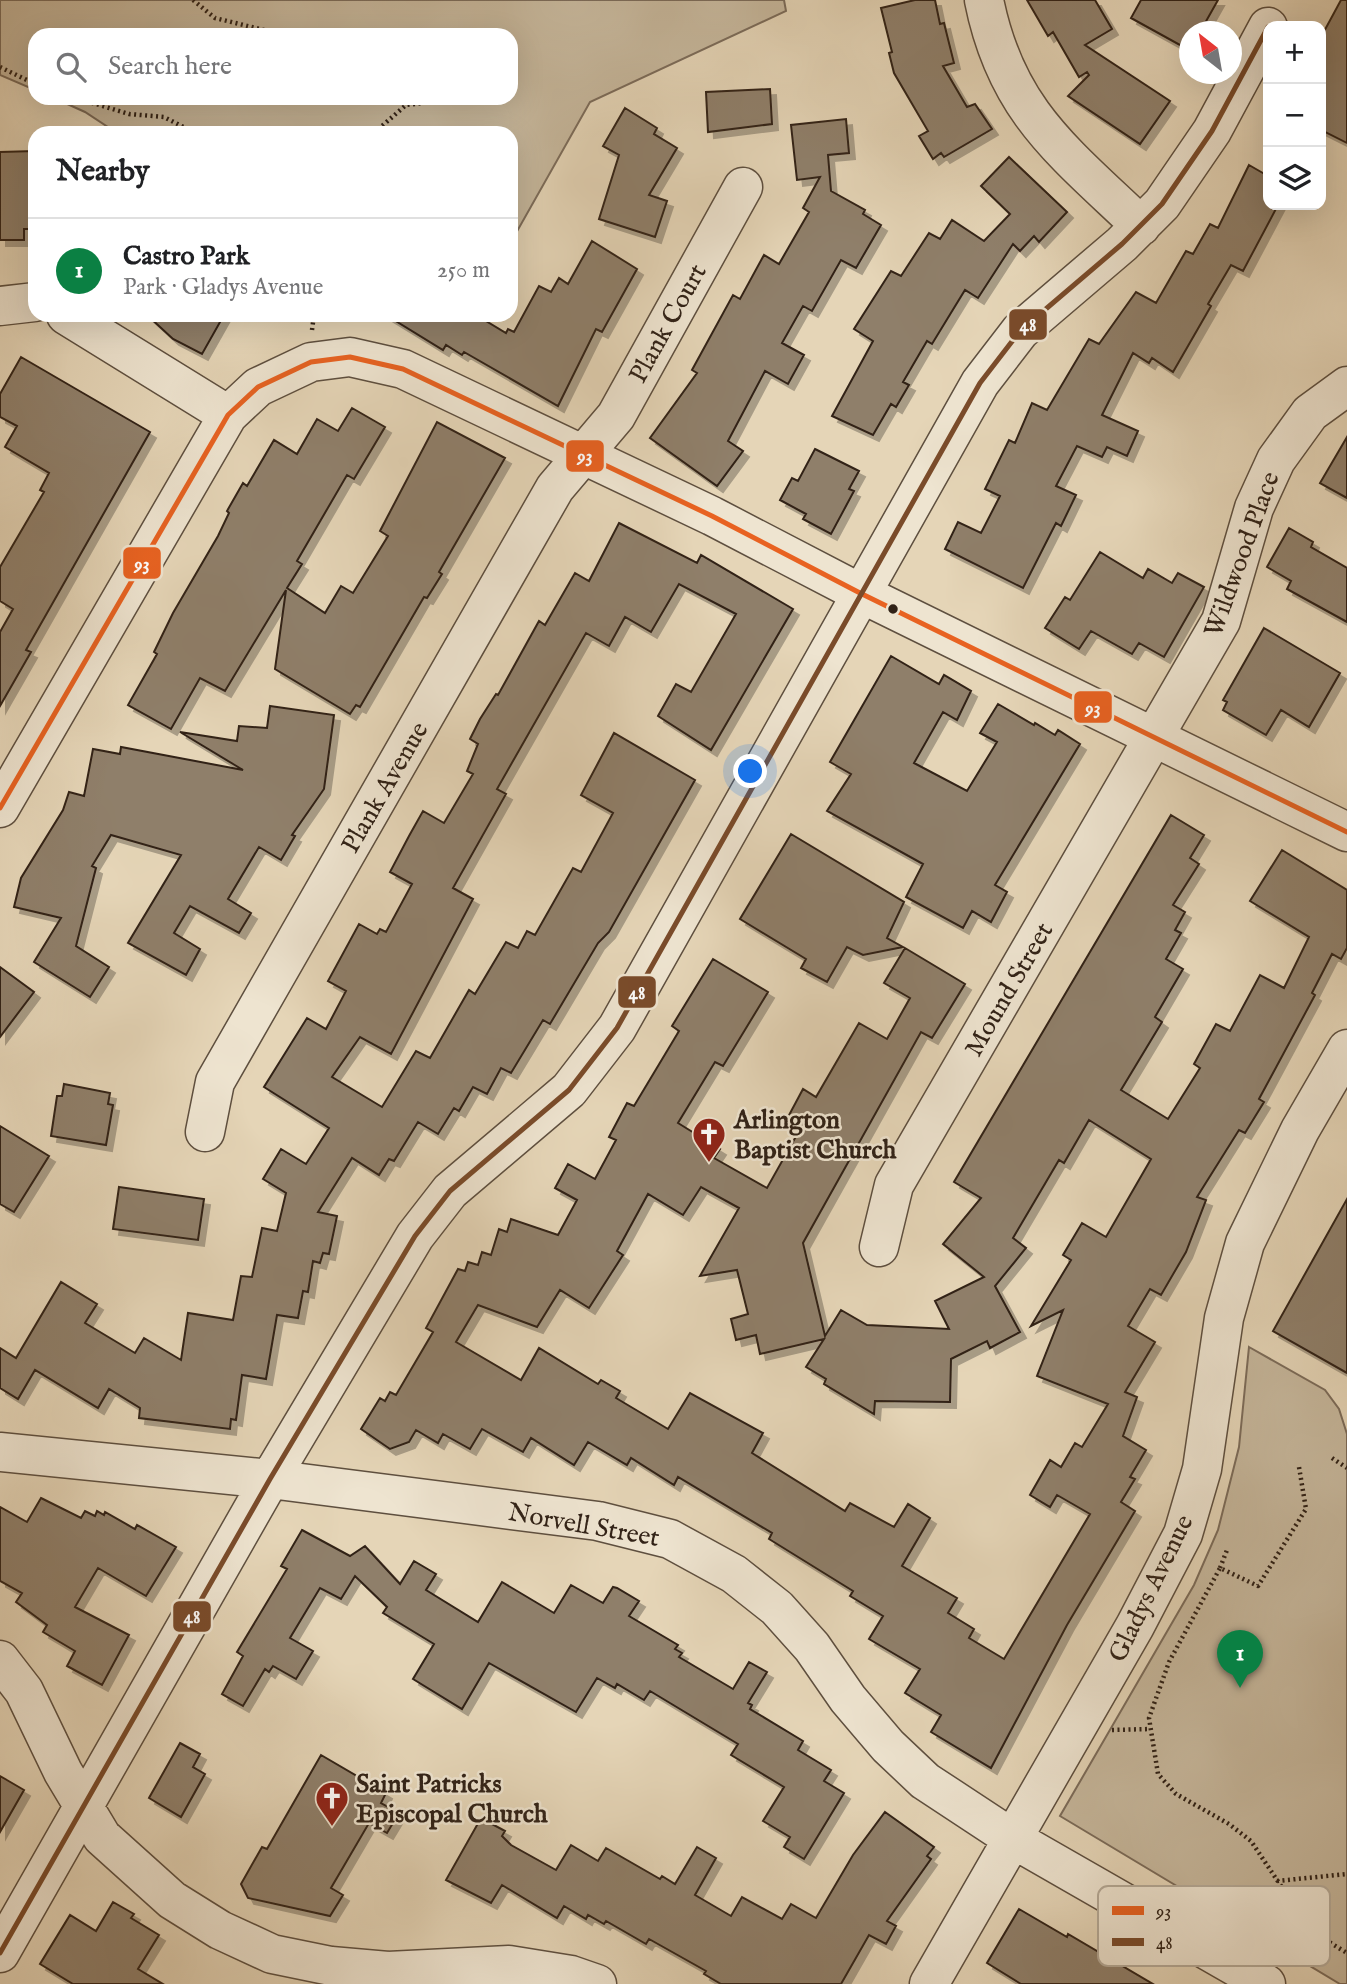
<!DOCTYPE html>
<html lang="en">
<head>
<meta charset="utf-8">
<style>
	:root { --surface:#fff; --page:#f6f6f6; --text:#202124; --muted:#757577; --line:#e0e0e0; --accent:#0b8043 }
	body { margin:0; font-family:"IM FELL English",serif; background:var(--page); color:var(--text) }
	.controls { position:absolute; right:21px; top:21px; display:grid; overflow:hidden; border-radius:14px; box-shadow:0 7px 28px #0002 }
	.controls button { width:63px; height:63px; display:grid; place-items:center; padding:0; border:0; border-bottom:2px solid var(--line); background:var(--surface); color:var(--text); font:35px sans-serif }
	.compass { position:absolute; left:1179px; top:21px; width:63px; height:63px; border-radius:50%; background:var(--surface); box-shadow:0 7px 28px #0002; rotate:329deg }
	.you { position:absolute; left:751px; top:772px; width:24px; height:24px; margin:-18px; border:5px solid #fff; border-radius:50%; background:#1a73e8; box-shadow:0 0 0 10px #1a73e833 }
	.badge { display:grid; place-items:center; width:46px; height:46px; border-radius:50%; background:var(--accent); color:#fff; font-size:23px; font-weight:700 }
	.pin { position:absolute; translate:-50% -58px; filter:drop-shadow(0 2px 4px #0008) }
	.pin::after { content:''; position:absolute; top:37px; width:24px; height:21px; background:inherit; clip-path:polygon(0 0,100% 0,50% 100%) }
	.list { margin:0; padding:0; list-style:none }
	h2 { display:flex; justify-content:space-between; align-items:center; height:91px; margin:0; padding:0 28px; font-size:30px }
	h2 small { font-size:23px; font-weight:400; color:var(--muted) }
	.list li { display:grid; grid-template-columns:46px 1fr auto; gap:21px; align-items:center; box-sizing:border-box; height:105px; padding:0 28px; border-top:2px solid var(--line) }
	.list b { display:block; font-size:26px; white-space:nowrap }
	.list p { margin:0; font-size:23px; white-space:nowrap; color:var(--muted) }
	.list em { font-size:23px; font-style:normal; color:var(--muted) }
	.icon { flex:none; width:38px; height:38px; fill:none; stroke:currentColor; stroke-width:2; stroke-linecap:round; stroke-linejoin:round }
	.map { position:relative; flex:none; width:1347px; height:1984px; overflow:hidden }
	.search { position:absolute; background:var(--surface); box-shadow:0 7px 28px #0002; left:28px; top:28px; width:490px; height:77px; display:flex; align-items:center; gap:18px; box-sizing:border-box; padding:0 24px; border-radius:21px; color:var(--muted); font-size:26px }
	.panel { position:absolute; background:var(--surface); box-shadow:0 7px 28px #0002; left:28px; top:126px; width:490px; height:196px; border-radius:21px }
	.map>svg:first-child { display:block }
</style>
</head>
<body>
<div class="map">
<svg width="1347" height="1984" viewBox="0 0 1347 1984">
	<defs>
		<filter id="shadow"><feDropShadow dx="6" dy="6" stdDeviation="0" flood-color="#0004"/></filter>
	</defs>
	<rect width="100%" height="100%" fill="#e5d5b7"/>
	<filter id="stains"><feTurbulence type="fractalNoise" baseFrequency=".00286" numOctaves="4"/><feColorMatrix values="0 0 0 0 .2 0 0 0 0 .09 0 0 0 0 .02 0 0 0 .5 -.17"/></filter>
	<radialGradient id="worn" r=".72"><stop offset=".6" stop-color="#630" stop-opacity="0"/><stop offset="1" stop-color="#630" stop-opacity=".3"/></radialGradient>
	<path fill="#c6b79c" stroke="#7c6c5a" stroke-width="2" d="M0,0H784L786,11L590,102L511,242V133H329L321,128L318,133H117L85,112L54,98H511V35H35V90L0,75Z
		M1249,1347L1325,1390L1339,1409L1347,1434V1984H1340L1060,1816L1194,1585L1218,1530L1239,1447Z"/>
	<path fill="#8f7f6a" stroke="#312217" stroke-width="2" fill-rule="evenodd" filter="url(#shadow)" d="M915,0H935L940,24L944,23L954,63L943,66L967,107L975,104L992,129L944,157L941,153L933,159L919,136L928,131L894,73L889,53L892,52L881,8Z
		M1027,0H1095L1112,29L1085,45L1170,101L1140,144L1068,96L1089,75L1087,72L1079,77L1053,32L1048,36Z
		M1141,0H1218L1200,32H1189V50L1131,18Z
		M1341,0H1347V143L1321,130V37Z
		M770,89L772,124L708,132L706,92Z
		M625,108L657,128L654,134L677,148L649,195L667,201L655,237L599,219L619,155L603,146Z
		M846,119L849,153L828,155L831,191L865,210L863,214L881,225L856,268L841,260L812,311L803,306L782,343L804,355L788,384L765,371L728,441L743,451L717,486L650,438L697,373L692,370L733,295L740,299L764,255L779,264L809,212L803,208L820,177L797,180L791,125Z
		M35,151V188H29V229H24V240H0V152Z
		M1009,157L1067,212L1039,242L1034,236L1020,251L1013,244L978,298L965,290L932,344L927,341L903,382L909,385L896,407L891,404L873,435L832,416L873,341L854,329L891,271L901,276L929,233L940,239L952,220L984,241L1010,214L981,186Z
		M1249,165L1268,176V205H1278L1243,271L1231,265L1208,304L1211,306L1173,372L1152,358L1149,363L1133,353L1102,415L1138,431L1127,456L1107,447L1102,457L1077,446L1056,486L1076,495L1061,526L1056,523L1023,588L945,549L958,522L981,533L1000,496L985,489L1009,440L1015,443L1032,403L1047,410L1089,339L1099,344L1136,292L1156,303L1186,251L1193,254L1210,224L1218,228Z
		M592,241L637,269L602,332L596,329L558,406L464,352L462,355L446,345L443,350L386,315H476L506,333L508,329L514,332L539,286L551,292L559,278L568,284Z
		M147,315H224L202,354L173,339Z
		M21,357L150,432L26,650L31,652L0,706V632L13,609L0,601V567L44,492L40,490L49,473L5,447L17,426L0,417V394Z
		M352,408L385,427L354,479L347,475L297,561L302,564L287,588L325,613L341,586L353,593L388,536L380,531L437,422L505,458L439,572L442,574L427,598L424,597L360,707L356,705L350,714L275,669L286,590L225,691L200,678L171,729L128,705L157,654L154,652L173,613L218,536L229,513L227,511L243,483L247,486L274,440L297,454L317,419L338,431Z
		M1347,437V498L1320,483Z
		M815,449L859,471L849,489L854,491L831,534L803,519L806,514L780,500L792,478L798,481Z
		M619,523L697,563L701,555L793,609L711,750L658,716L676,684L691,692L736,614L679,584L651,632L625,617L609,646L586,633L497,789L506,794L453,888L473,899L391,1054L360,1037L332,1077L382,1107L416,1051L430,1058L469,990L475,994L506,942L518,948L527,931L535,935L573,868L581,872L613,813L581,795L614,733L695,780L609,932L598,943L550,1024L543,1020L511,1073L501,1068L487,1094L473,1087L459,1111L454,1108L438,1134L418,1122L394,1161L389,1159L379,1175L352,1158L318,1212L337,1216L329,1254L323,1253L320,1263L313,1261L308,1292L303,1291L298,1318L277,1315L266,1379L242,1375L236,1420L231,1419L230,1429L139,1418L140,1408L109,1389L98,1408L35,1370L18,1399L0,1388V1348L16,1358L61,1282L97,1304L85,1323L135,1353L144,1338L181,1360L188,1313L233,1320L241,1276L252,1277L262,1228L277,1231L286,1193L263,1179L281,1149L306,1164L329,1128L264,1087L307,1018L326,1029L346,991L328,981L359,924L377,934L380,929L386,932L412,884L390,872L409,836L423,811L444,823L473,774L467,771L478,744L470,739L480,719L496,694L498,695L539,621L545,625L575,573L589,581Z
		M1289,528L1313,542L1311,547L1347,568V622L1287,589L1291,581L1267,567Z
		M1100,552L1143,578L1148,569L1172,583L1178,573L1204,587L1164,657L1139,643L1132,654L1091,631L1079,649L1045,628L1065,597L1070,600Z
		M1264,628L1340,673L1309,727L1281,710L1266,735L1223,710L1227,702L1223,700Z
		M891,656L939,684L944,675L971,691L957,720L943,712L914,763L967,791L997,742L980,733L998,704L1034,725L1035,723L1055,735L1058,730L1080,744L995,885L1007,892L991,922L972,911L963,928L906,897L923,864L827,811L851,774L830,762Z
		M270,706L334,715L324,789L292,835L295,836L281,860L259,847L228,899L251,913L239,933L190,906L174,933L200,949L186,975L128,943L181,855L111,835L92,866L96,868L76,946L109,967L90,997L34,962L61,918L14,907L21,878L63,810L69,792L84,796L93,749L120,754L121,747L243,770L180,732L237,741L239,726L267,728Z
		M1171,815L1204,835L1190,858L1199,864L1173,905L1185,912L1175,930L1181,933L1166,959L1183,969L1155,1017L1162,1022L1121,1090L1168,1119L1200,1068L1194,1064L1216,1024L1230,1031L1260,975L1284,988L1309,937L1250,901L1282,850L1347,890V948L1341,959L1332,954L1312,993L1315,995L1259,1099L1264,1102L1245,1133L1239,1130L1197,1197L1206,1200L1186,1252L1161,1295L1150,1289L1128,1326L1155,1342L1125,1392L1137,1397L1123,1436L1146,1450L1130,1477L1135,1479L1121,1502L1135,1511L1067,1625L991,1768L931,1732L941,1715L905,1693L920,1669L869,1639L883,1616L850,1596L853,1591L769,1539L772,1533L678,1477L674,1485L631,1458L627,1465L588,1442L574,1465L531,1438L523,1452L482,1429L470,1449L443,1434L438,1443L416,1430L409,1442L390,1449L361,1429L380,1398L385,1401L390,1392L396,1395L433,1332L426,1328L458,1269L465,1271L468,1262L478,1265L482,1252L491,1255L499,1229L507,1232L511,1219L558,1235L577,1200L555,1188L568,1164L595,1179L616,1140L609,1137L627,1103L634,1106L679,1031L672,1026L713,959L768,992L723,1066L715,1062L678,1123L720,1149L714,1158L767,1188L803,1124L788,1117L803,1089L816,1097L859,1023L887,1039L910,998L884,983L905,948L965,984L932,1038L921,1032L803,1243L825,1336L841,1310L867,1325L949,1329L935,1301L984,1277L943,1244L981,1198L954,1182ZM1089,1120L1151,1159L1106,1237L1082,1223L1063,1255L1071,1260L1031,1326L1063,1310L1037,1376L1108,1404L1082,1447L1075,1443L1061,1467L1050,1460L1030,1495L1050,1507L1057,1495L1090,1514L1004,1659L969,1638L974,1629L948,1613L957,1598L902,1566L930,1518L908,1504L894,1527L850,1503L845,1511L752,1453L763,1433L690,1393L668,1429L616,1398L620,1391L601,1380L598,1384L539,1348L521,1380L456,1342L478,1305L537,1327L560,1290L589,1308L623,1255L617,1251L648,1194L683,1215L701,1187L739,1208L700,1276L737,1270L748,1314L731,1319L736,1340L756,1335L760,1354L824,1339L806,1367L826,1379L824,1384L874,1414L875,1401L950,1402L951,1359L987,1341L990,1348L1020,1332L995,1286L1026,1248L1013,1238L1059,1160L1064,1163Z
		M791,834L904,902L887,938L903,947L863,955L847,947L827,982L801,968L806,959L740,919Z
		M0,967L34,992L0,1037Z
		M64,1084L110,1093L108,1104L113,1105L106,1145L51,1136L57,1096H62Z
		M0,1126L49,1156L14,1212L0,1204Z
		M119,1187L204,1199L198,1240L113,1229Z
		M1347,1199V1373L1273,1331Z
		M41,1498L81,1518L85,1511L95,1516L97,1511L104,1515L105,1512L135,1529L137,1525L176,1547L146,1596L98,1568L75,1607L129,1635L102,1685L67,1666L75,1651L43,1632L47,1625L16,1602L22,1593L0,1581V1507L27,1522Z
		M302,1530L350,1556L365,1546L400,1584L414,1561L436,1574L426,1590L478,1622L502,1582L554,1613L571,1585L603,1603L613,1587L617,1588L639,1601L629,1616L678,1645L675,1649L682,1653L679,1657L733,1689L749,1662L767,1672L748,1703L752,1705L750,1709L803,1741L798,1750L831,1770L824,1781L844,1793L804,1859L784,1847L790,1837L763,1821L784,1787L731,1755L738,1744L650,1691L644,1700L617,1684L615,1688L597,1678L576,1712L489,1663L462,1709L413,1679L434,1644L383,1613L387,1607L355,1576L341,1599L320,1588L290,1638L313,1651L296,1679L273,1666L269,1672L265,1669L243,1706L222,1694L243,1656L237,1652L287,1569L281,1566Z
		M180,1743L200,1754L193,1767L205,1774L181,1817L149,1798Z
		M321,1755L386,1793L381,1803L399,1813L387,1833L369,1823L331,1888L343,1895L330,1916L248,1898L241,1884L262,1847L267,1849Z
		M0,1776L24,1790L0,1832Z
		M885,1812L934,1847L927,1856L931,1859L887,1921L896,1926L886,1944L869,1935L841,1984H721L704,1974L706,1971L649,1939L646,1944L606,1921L604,1924L588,1915L586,1919L564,1906L557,1918L502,1885L491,1903L446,1880L481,1818L505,1831L502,1836L511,1845L556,1870L571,1845L598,1861L606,1848L660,1879L662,1876L675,1884L697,1847L716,1858L695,1895L731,1916L742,1897L782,1919L791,1904L816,1918L853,1855Z
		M113,1902L134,1914L131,1918L159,1935L138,1969L163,1984H73L40,1964L70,1915L96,1931Z
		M1019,1909L1067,1937L1068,1934L1153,1984H1021L987,1963Z"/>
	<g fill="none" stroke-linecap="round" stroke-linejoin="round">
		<defs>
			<path id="minor" d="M984,0C1006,111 1064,152 1141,226
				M0,306L35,302
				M66,315L228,415
				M0,808L228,415L258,387L311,362L350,357L403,369L712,516L860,593L1347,832
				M205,1132L215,1082L555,488L616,416L743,187
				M879,1247L894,1185L1221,621L1254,508L1276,460L1310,413L1347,386
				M0,1452L270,1479L598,1521L670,1539L734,1574L777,1608L812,1647L848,1699L888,1746L925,1781L1013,1839L1266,1984
				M0,1660L24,1691L63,1772L102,1837L172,1900L220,1930L272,1954L331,1966L388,1971L509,1965L571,1975L597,1984
				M0,1953L270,1479L415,1236L450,1191L569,1090L617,1028L980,383L1020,331L1122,244L1162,204L1212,131L1268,27
				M929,1984L1135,1626L1183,1534L1202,1469L1224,1318L1245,1243L1300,1130L1347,1049"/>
		</defs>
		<use href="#minor" stroke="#5e4f3f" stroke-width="41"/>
		<path stroke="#312217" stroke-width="4.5" stroke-dasharray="2 3.5" stroke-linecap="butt" d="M193,0L215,18L268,31L271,35
			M0,67L35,84
			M76,98L129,114L164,117L195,133
			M374,133L406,105L423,103L431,98
			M312,330L314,315
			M1332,1458L1347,1468
			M1220,1568L1227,1550
			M1112,1730L1150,1729
			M1277,1881L1347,1874
			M1311,1931L1347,1953
			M1292,1966L1311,1931L1251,1841L1229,1824L1176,1794L1158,1774L1149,1718L1169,1662L1220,1568L1258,1586L1306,1509L1299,1467"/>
		<use href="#minor" stroke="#eee4d0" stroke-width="38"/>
		<defs>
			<path id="bus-1" d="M0,808L228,415L258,387L311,362L350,357L403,369L712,516L860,593L1347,832"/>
			<path id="bus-2" d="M0,1953L270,1479L415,1236L450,1191L569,1090L617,1028L980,383L1020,331L1122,244L1162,204L1212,131L1268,27"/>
		</defs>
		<use href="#bus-1" stroke="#eee4d0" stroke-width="10"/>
		<use href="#bus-2" stroke="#eee4d0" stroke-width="10"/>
		<use href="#bus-1" stroke="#e86221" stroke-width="5"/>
		<use href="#bus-2" stroke="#7a4b2a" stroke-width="5"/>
	</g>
	<defs>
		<symbol id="church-pin" viewBox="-11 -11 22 30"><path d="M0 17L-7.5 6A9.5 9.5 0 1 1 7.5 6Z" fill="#8f2418" stroke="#eee4d0"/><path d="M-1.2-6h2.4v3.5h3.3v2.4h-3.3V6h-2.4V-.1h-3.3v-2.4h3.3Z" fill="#fff"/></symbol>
	</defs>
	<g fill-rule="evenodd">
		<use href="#church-pin" x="690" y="1115" width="38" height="52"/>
		<use href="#church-pin" x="313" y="1779" width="38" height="52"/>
	</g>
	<circle fill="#312217" stroke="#eee4d0" stroke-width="2.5" cx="893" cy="609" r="6"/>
	<g text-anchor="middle" stroke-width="5" stroke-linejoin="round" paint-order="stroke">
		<g font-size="26" fill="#312217" stroke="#eee4d0">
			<text transform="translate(667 323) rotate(-61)" y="9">Plank Court</text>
			<text transform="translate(1241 554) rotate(-70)" y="9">Wildwood Place</text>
			<text transform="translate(384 787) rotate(-60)" y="9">Plank Avenue</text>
			<text transform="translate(1008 989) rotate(-60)" y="9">Mound Street</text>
			<text transform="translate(584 1524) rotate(10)" y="9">Norvell Street</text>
			<text transform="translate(1150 1588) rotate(-64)" y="9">Gladys Avenue</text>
		</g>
		<g font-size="26" font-weight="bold" fill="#312217" stroke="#eee4d0" text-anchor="start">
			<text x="734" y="1128">Arlington<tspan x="734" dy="30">Baptist Church</tspan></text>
			<text x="356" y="1792">Saint Patricks<tspan x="356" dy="30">Episcopal Church</tspan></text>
		</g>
	</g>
	<rect x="1098" y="1886" width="232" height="80" rx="10" fill="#eee4d0" stroke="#b5aa98" stroke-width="2"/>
	<rect x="1112" y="1906" width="32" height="9" fill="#e86221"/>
	<rect x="1112" y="1938" width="32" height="8" fill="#7a4b2a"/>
	<g font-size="19" fill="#312217">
		<text x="1156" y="1917">93</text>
		<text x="1156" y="1949">48</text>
	</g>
	<g stroke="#eee4d0" stroke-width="2.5">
		<rect x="1008" y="308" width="40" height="33" rx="7" fill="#7a4b2a"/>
		<rect x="565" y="439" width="40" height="34" rx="7" fill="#e86221"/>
		<rect x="122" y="546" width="40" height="34" rx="7" fill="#e86221"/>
		<rect x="1073" y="690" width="40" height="34" rx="7" fill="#e86221"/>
		<rect x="617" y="975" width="40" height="34" rx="7" fill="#7a4b2a"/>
		<rect x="172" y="1600" width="40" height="33" rx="7" fill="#7a4b2a"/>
	</g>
	<g font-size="19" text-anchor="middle" font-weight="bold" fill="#fff">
		<text x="1028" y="331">48</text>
		<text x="585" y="462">93</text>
		<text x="142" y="570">93</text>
		<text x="1093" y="714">93</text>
		<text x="637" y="999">48</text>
		<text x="192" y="1623">48</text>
	</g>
	<rect width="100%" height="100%" filter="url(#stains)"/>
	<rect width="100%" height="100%" fill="url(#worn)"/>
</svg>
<div class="controls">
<button>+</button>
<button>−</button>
<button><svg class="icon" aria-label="layers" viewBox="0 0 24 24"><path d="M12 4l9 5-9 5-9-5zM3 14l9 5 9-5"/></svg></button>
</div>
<svg class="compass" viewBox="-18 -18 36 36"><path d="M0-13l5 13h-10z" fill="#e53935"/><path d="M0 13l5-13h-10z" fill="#757577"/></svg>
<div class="you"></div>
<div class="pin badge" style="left:1240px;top:1688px">1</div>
<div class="search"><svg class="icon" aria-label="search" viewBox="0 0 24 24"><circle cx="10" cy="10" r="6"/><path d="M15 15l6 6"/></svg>Search here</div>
<section class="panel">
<h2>Nearby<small></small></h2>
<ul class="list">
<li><span class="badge">1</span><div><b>Castro Park</b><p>Park · Gladys Avenue</p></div><em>250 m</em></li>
</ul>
</section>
</div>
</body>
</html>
